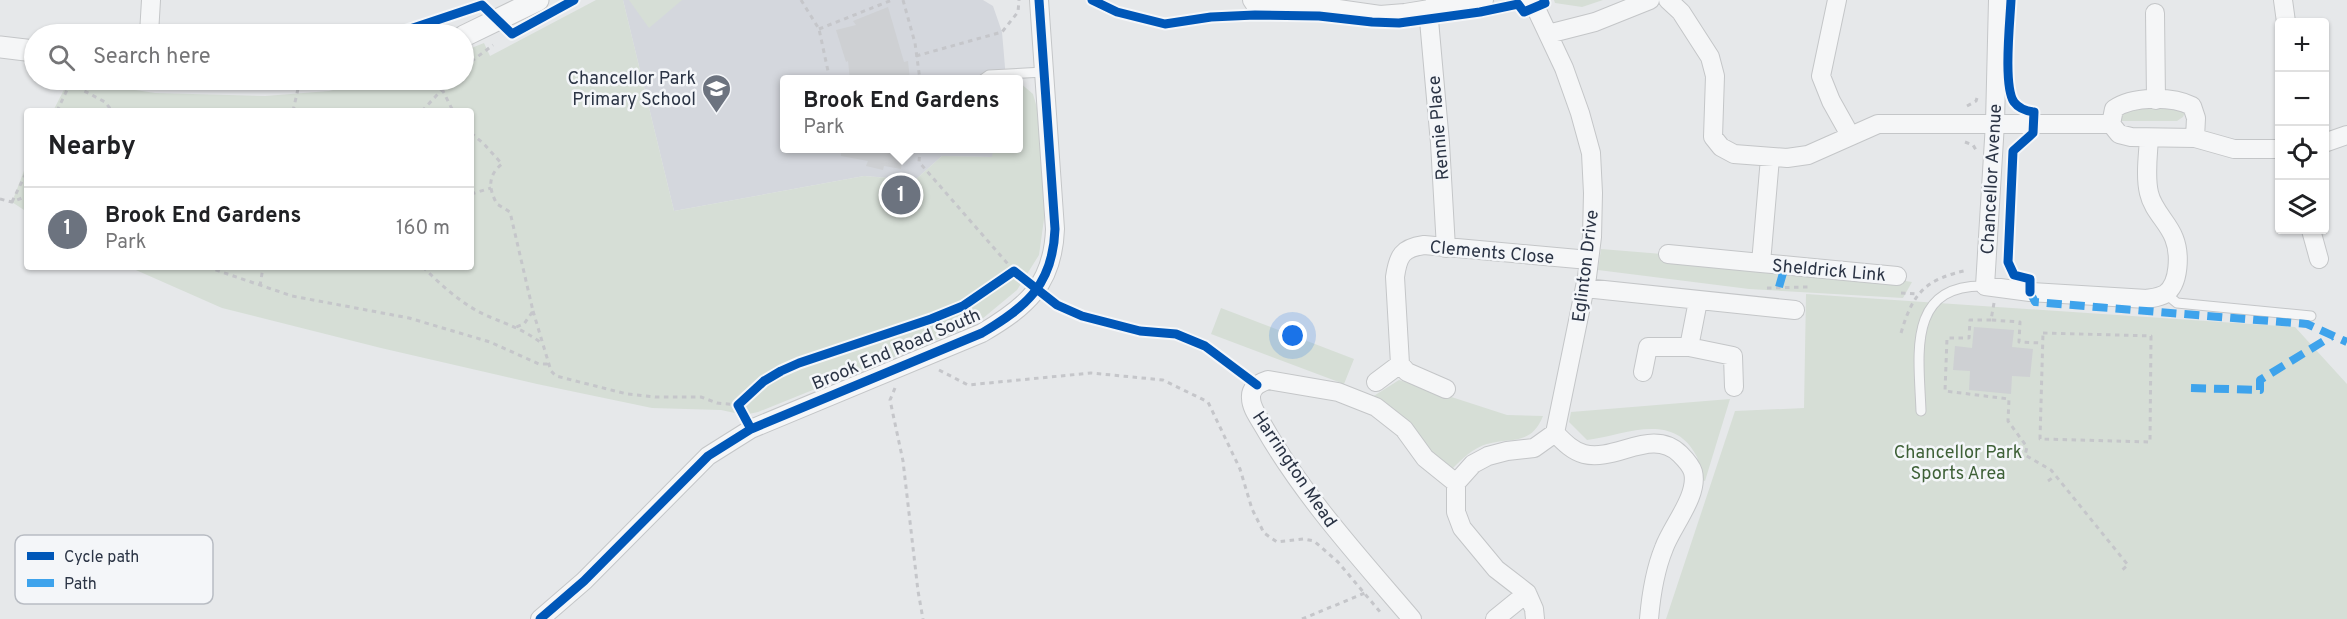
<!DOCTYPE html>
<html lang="en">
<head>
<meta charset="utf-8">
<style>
	:root { --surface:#fff; --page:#f2f2f2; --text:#202124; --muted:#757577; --line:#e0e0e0; --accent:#6c737f }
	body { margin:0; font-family:Overpass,sans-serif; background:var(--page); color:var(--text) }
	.controls { position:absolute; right:18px; top:18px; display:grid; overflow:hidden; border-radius:6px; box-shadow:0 2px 4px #0004 }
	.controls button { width:54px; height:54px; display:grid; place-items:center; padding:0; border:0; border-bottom:2px solid var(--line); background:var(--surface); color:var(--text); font:30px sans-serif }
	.you { position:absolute; left:1293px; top:336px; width:21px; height:21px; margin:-15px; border:4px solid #fff; border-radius:50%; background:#1a73e8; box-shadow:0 0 0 9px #1a73e833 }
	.badge { display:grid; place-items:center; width:39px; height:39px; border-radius:50%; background:var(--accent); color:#fff; font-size:20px; font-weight:700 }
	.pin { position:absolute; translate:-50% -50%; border:3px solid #fff; box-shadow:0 2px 6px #0006 }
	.popup { position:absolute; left:780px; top:75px; width:243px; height:78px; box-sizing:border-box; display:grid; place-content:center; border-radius:6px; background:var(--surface); filter:drop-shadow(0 2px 4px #0005); font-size:20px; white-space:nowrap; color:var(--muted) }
	.popup b { font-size:22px; color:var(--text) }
	.popup::after { content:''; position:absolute; left:50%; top:100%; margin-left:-12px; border:12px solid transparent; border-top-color:var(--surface) }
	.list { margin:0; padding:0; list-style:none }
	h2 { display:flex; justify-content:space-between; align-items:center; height:78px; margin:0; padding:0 24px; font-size:26px }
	h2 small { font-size:20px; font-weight:400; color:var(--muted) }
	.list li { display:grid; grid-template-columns:39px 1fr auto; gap:18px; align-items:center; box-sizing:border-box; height:84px; padding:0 24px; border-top:2px solid var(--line) }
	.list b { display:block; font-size:22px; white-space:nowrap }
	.list p { margin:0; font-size:20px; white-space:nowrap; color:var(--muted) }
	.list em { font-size:20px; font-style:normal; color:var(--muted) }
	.icon { flex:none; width:33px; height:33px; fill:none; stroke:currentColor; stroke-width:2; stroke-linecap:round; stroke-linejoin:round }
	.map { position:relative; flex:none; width:2347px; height:619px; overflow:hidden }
	.search { position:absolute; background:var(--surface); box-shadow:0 2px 4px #0004; left:24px; top:24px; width:450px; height:66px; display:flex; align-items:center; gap:15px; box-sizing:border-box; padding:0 21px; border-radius:33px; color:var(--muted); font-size:22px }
	.panel { position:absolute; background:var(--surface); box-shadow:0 2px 4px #0004; left:24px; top:108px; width:450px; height:162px; border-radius:6px }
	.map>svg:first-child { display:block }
</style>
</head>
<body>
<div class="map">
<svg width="2347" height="619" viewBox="0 0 2347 619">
	<rect width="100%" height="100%" fill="#e6e8ea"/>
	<path fill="#d4d7dd" d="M623,0H983L993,6L1002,32L1006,79L784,80V148H993V157L942,156L915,180L864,176L674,211Z"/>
	<path fill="#d6ded6" d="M596,0H623L674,211L864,176L915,180L942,156L992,157L993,149L1018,148L1019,82L1033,94L1037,108L1045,212L1039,255L1017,290L976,324L758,412L744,415L721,410L652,408L537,384L381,348L222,308L129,267H471V111H53L69,80H85L96,84L155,93L265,96L329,91L373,80H464V51L484,43L490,56Z
		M629,0H682L649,28Z
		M1554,0H1603L1582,7L1555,3Z
		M2118,102L2186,110L2183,117L2177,121H2122L2117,116Z
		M27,163V212L12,202Z
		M1601,249L1809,266L1912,282L1903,298L1749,289L1598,270Z
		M1806,294L2295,327L2347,384V619H1666L1735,411L1804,408Z
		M1221,308L1354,359L1344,384L1211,334Z
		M1399,380L1507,415L1543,416C1531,446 1512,437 1487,444C1473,448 1462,459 1452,469L1442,468L1369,399Z
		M1730,399L1705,481L1702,480C1700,473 1700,464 1697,457C1674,410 1625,435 1587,440L1569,422L1571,412Z"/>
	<path fill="#ced0d3" d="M888,7L904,62L908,61L910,80H850L848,61L846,62L836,30L856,25L853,21Z
		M841,148H905L901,169L884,166L883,170L866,166L868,161L841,156Z
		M1974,327L2014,330L2012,347L2033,349L2030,377L2012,376L2011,394L1969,390L1970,371L1953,370L1955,346L1972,348Z"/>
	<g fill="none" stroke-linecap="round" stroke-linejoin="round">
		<defs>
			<path id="service" d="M982,80L989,75L1044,72
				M2165,293L2177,303L2311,316
				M1921,411C1919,355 1906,284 1985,286"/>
			<path id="minor" d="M1252,0L1256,6H1318L1380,15L1405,13L1484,0
				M1532,0L1564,68L1580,113L1591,153L1593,193L1592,237L1587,277L1555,433L1534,448L1507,451L1488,456L1473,464L1456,483V512L1462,528L1496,569L1527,593L1534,609L1535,619
				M1668,0L1681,12L1710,57L1715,76L1713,137L1721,147L1734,154L1787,158L1808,155L1878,124H2111L2119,134L2131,137L2195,138L2234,149H2280
				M1837,0L1821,76L1831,101L1850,135
				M1998,0L1995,123L1985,286L2030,292L2147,299C2152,298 2160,297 2165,294C2180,284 2180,253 2174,238C2168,222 2153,211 2149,193C2145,176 2148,156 2149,138
				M2283,0L2286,22
				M1428,9L1440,143L1446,248
				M2155,13L2156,100
				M149,34L151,0
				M1548,34L1595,22L1650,0
				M2111,124L2114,109C2132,96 2172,96 2192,106L2196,118L2195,138
				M2324,143L2347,135
				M1770,158L1761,263L1897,276
				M2311,230L2319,259
				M1668,254L1761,263
				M1585,288L1795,310
				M1698,301L1689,347L1733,356L1734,387
				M1643,372L1648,347H1689
				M1376,382L1400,364
				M1446,389L1407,372L1400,364L1395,277C1398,256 1402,248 1424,245L1589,260
				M1555,433C1563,441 1572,451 1584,454C1616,462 1652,427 1680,454C1685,459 1691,465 1693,472C1699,495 1672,526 1664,548C1655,570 1651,595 1649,619
				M540,619L584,581L708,456L751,429L982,333C1026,307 1053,285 1055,229L1039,0
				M1412,619C1360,558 1304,497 1264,427C1259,418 1251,408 1251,398C1250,388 1259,383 1268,380L1338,392L1376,407L1404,429L1425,458L1456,483
				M1495,619L1527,593"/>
			<path id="tertiary" d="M464,36L538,0
				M0,47L34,51"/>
		</defs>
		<use href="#service" stroke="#c4c6c8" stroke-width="11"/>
		<use href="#minor" stroke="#c4c6c8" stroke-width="20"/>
		<use href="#tertiary" stroke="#c4c6c8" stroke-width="23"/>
		<path stroke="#c5c6ca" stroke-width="3" stroke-dasharray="4.5 4.5" stroke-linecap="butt" d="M801,0L819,29L828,71
			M903,0L915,43L920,80
			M819,29L892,0
			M916,56L1002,32L1018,12L1019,0
			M464,67L493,45
			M74,80L73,85L105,102L112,111
			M442,89L453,111
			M1967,106L1976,101L1977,98
			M57,111L68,88L73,85
			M293,111L300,80
			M422,111L451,80
			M471,133L484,144L502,164C488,175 488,188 497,204L510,212L533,311L524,324L516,327
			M1965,142L1973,145L1976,150
			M920,148L919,162L1014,271
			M471,194L491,188
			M0,199L12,202L27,196
			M12,202L27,171
			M207,267L292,296L409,318L490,342L539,364H549
			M423,267C442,286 465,307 490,317C509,325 524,330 540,342
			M260,286L263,267
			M1767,288L1808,287
			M1901,293L1917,294
			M1994,303L1991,320L2020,322L2019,342L2042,343
			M533,311L551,371L556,376L627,394L656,397H701L717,403L738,405
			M1991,320H1970L1969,338H1947L1945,391L2009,399L2008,421L2027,447L2025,455L2051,470L2128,565L2121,571
			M1901,333C1913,292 1926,279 1968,270
			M2043,333L2151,336L2150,442L2040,439Z
			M939,370L968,385L1091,373L1163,380L1208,402L1240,469L1252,509L1264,533L1277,542L1304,539L1314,541L1338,562L1381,613
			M895,388L890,400L903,461L918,591L923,619
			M2048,481L2055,476
			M1302,619L1365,593"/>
		<use href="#service" stroke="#f5f6f7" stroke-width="9"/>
		<use href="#minor" stroke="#f5f6f7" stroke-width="18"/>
		<use href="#tertiary" stroke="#f5f6f7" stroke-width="21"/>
		<path stroke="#3ea3ec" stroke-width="8" stroke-dasharray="15 8" stroke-linecap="butt" d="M1779,287L1785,266
			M2030,292L2035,302L2307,324L2347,342
			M2191,388L2260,390V380L2332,336"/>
		<defs>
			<path id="cycleway" d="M1092,0L1117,12L1165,24L1211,17L1255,15L1319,16L1372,22L1399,23L1480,12L1518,4L1524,12L1545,3L1544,0
				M2011,0C2010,22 2003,86 2014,102C2019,109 2026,111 2034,112L2033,133L2013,151L2008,262L2014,275L2030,279V292
				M395,34L482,5L512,34L574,0
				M751,429L738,405L764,381L781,371L799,363L931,319L963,306L1014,271L1057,305L1082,316L1140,331L1176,334L1205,346L1257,385
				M540,619L584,581L708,456L751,429L982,333C1026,307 1053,285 1055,229L1039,0"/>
		</defs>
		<use href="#cycleway" stroke="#f4f6f9" stroke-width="13"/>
		<use href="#cycleway" stroke="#0057b8" stroke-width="9"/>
	</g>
	<defs>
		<symbol id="school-pin" viewBox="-11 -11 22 30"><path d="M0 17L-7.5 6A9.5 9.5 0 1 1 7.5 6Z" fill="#6c737f" stroke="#f4f6f9"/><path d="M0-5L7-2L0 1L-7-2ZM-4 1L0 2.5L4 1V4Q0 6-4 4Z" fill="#fff"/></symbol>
	</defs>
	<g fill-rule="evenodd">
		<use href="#school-pin" x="700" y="72" width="33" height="45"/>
	</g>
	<g text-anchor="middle" stroke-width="5" stroke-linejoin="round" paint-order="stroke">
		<g font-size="18" fill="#2b3445" stroke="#f4f6f9" text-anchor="end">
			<text x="696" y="84">Chancellor Park<tspan x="696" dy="21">Primary School</tspan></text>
		</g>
		<g font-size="18" fill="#2b3445" stroke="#f4f6f9">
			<text transform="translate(1438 128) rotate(-95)" y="6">Rennie Place</text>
			<text transform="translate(1991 179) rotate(-87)" y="6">Chancellor Avenue</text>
			<text transform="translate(1492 252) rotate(5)" y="6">Clements Close</text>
			<text transform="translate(1585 266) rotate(-83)" y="6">Eglinton Drive</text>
			<text transform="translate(1829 270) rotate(5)" y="6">Sheldrick Link</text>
			<text transform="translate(896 349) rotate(-23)" y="6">Brook End Road South</text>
			<text transform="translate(1295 469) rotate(56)" y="6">Harrington Mead</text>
		</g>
		<g font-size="18" fill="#3f6138" stroke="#f4f6f9">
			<text x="1958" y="458">Chancellor Park<tspan x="1958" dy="21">Sports Area</tspan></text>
		</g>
	</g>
	<rect x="15" y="535" width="198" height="69" rx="9" fill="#f4f6f9" stroke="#b8bcc3" stroke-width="1.5"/>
	<rect x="27" y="552" width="27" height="8" fill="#0057b8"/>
	<rect x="27" y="579" width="27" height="8" fill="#3ea3ec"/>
	<g font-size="16" fill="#2b3445">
		<text x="64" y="562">Cycle path</text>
		<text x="64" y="589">Path</text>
	</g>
</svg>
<div class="controls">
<button>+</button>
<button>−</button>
<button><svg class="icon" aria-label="locate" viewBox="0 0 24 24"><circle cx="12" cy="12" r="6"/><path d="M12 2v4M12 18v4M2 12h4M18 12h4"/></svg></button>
<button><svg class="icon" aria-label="layers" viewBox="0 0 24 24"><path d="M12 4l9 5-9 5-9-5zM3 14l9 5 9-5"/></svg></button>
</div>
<div class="you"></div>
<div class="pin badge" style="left:901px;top:195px">1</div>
<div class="popup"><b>Brook End Gardens</b>Park</div>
<div class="search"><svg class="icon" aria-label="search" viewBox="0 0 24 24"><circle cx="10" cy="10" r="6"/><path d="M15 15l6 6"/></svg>Search here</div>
<section class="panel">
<h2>Nearby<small></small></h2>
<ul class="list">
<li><span class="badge">1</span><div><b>Brook End Gardens</b><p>Park</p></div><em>160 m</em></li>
</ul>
</section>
</div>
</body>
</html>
